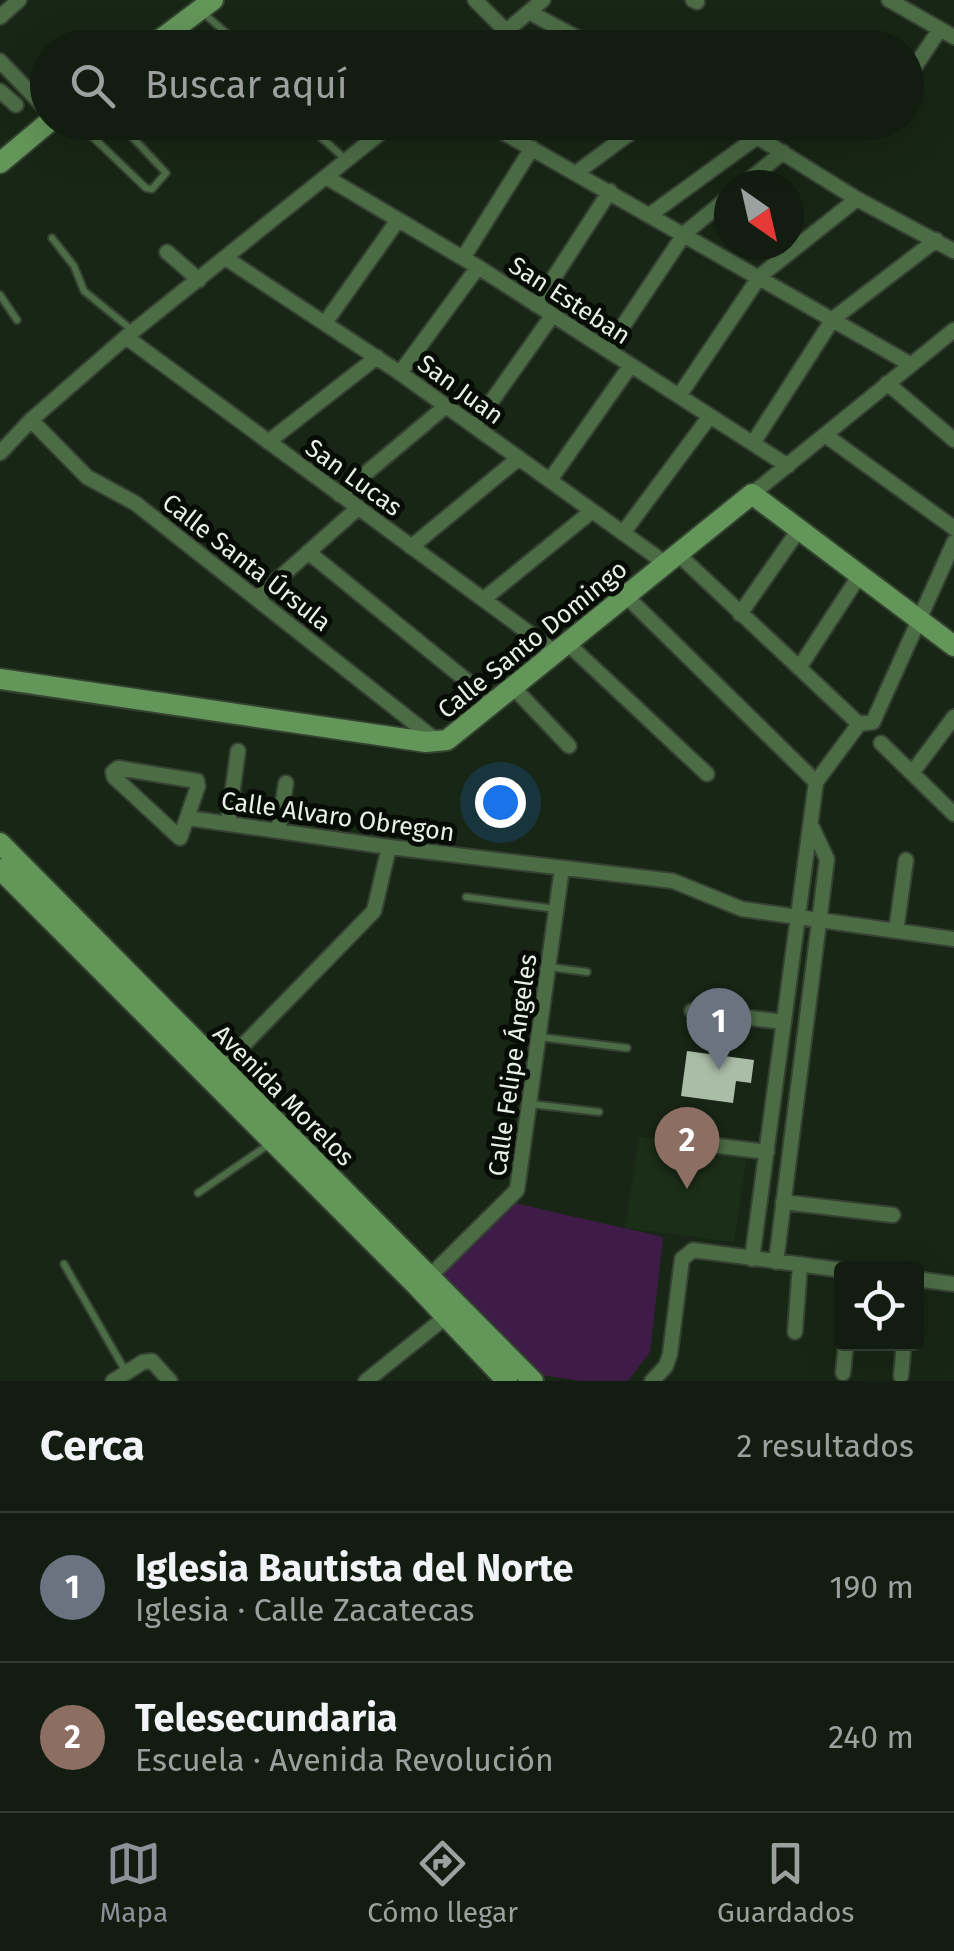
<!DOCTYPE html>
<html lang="es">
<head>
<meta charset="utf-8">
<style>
	:root { --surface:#121c10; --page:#1f291e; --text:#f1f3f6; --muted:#9ca19f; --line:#313a30; --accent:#8c9099 }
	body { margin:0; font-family:"Fira Sans",sans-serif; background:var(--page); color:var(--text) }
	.controls { position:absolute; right:30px; bottom:30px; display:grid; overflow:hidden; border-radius:10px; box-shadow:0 10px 40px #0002 }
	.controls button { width:90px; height:90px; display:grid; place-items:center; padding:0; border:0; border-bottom:2px solid var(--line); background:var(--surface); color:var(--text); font:50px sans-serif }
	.compass { position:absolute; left:714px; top:170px; width:90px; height:90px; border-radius:50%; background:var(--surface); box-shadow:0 10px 40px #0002; rotate:146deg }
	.you { position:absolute; left:500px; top:802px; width:35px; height:35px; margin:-25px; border:8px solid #fff; border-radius:50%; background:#1a73e8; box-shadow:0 0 0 15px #1a73e833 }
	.badge { display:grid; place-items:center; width:65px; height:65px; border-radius:50%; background:var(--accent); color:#fff; font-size:32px; font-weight:700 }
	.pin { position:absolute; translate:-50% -82px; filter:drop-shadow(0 2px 5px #0008) }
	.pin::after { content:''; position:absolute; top:52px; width:35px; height:30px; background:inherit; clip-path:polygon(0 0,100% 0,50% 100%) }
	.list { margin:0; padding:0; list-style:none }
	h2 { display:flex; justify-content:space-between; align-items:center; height:130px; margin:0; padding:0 40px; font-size:42px }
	h2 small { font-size:32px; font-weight:400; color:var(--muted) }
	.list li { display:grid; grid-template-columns:65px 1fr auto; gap:30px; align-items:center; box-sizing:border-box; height:150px; padding:0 40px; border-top:2px solid var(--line) }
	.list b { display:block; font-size:38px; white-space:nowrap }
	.list p { margin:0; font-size:32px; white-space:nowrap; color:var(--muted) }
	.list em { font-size:32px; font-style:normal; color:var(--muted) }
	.icon { flex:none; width:55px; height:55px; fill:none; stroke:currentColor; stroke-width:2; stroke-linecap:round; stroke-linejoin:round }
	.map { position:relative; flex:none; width:954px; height:1381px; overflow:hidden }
	.search { position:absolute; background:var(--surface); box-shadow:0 10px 40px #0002; left:30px; right:30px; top:30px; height:110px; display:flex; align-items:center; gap:25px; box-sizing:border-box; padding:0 35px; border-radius:55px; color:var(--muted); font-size:38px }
	.sheet { height:430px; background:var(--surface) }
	nav { display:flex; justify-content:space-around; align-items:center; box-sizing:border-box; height:140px; border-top:2px solid var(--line); background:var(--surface); font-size:28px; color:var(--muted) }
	nav a { display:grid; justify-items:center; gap:5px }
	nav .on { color:var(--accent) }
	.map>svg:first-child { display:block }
</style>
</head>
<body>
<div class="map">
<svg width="954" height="1381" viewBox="0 0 954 1381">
	<rect width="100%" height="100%" fill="#182615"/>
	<path fill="#1b2e17" d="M639,1137L748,1149L734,1242L625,1228Z"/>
	<path fill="#3f1c48" d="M510,1202L663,1237L650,1352L628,1381H580L530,1373L437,1276Z"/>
	<path fill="#aabda7" d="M687,1051L754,1060L751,1083L736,1081L733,1103L681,1096Z"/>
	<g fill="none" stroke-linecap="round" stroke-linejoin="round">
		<defs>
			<path id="lane" d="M203,13L244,48
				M77,122L146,188L152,189L166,173L118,122
				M304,122L344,158
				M52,238L74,266L84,291L132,330
				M0,295L17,320
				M466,897L556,909
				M549,967L587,972
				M540,1037L627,1048
				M531,1104L599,1112
				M198,1193L268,1145
				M64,1264L126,1372"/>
			<path id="street" d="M475,0L506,31
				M693,0L697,2
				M889,0L954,37
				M529,12L596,48
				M0,17L19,0
				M486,48L543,0
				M0,61L48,111
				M906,80L940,29
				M0,91L16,105
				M163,122L165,124
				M485,122L910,364
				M733,122L857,199L954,251
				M576,173L645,122
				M326,177L478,267L788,466
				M743,185L783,152
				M651,214L757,137
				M167,252L199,280
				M463,258L532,148
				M227,259L400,373L665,563
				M536,305L610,191
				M325,323L398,220
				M126,337L555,652
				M607,350L685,233L729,197
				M400,373L478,267
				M887,383L954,440
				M679,396L760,276L857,199
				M31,420L87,477L135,503L437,741
				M474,426L552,316
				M825,435L954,528
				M268,442L377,357
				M753,443L833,319L936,240
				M0,453L31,420L126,337L394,122
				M550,480L631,365
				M752,494L954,330
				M340,495L446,406
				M623,533L710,416
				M411,547L519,458
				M308,552L493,702
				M678,554L859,724
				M625,595L816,782
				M258,597L358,508
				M484,599L592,511
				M740,614L800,528
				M566,642L707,774
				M799,668L861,573
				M512,686L569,746
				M881,743L954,814
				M118,768L197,781L198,786L180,838L114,777L113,772Z
				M912,773L954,717
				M188,818L389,847L673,881L742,909L954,939
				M228,824L238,751
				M278,831L286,783
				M896,931L906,860
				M692,1011L784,1022
				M218,1071L374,911L389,847
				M687,1142L767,1152
				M783,1202L893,1215
				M752,1259L816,782L859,724L873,722L954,542
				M776,1262L827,859L812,827
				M916,1279L954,1284
				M425,1281L517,1190L562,868
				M795,1332L800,1265
				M843,1373L846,1344
				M901,1376L904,1344
				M113,1381L143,1362L152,1361L170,1381
				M366,1381L447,1316
				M652,1381L666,1366L670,1354L682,1259L693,1250L842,1270"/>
			<path id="secondary" d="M149,48L213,0
				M0,163L49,122
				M0,679L426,742L447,740L752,494L954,646
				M0,843L533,1381
				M0,869L418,1287L507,1381"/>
		</defs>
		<use href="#lane" stroke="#354232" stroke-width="10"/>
		<use href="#street" stroke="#354232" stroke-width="18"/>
		<use href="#secondary" stroke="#354232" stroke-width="24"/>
		<use href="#lane" stroke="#4c6c46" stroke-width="6"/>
		<use href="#street" stroke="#4c6c46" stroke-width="14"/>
		<use href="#secondary" stroke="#639659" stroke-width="20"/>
	</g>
	<g text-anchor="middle" stroke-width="10" stroke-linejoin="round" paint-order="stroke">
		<g font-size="25" fill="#e7f1e5" stroke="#070d06">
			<text transform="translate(570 300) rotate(33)" y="9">San Esteban</text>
			<text transform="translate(461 389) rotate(36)" y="9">San Juan</text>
			<text transform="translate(354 477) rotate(36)" y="9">San Lucas</text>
			<text transform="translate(247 562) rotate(38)" y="9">Calle Santa Úrsula</text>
			<text transform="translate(532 639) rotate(-39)" y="9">Calle Santo Domingo</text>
			<text transform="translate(338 816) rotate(8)" y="9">Calle Alvaro Obregon</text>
			<text transform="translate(512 1065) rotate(-82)" y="9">Calle Felipe Ángeles</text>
			<text transform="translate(284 1095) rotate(45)" y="9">Avenida Morelos</text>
		</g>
	</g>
</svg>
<div class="controls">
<button><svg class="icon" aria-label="locate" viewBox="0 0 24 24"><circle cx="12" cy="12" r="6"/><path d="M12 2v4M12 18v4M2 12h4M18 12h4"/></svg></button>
</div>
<svg class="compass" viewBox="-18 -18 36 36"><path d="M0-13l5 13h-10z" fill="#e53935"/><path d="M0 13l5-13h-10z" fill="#9ca19f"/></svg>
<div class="you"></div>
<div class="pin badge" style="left:719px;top:1070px;background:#6b7280">1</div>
<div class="pin badge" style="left:687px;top:1189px;background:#8d6e63">2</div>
<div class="search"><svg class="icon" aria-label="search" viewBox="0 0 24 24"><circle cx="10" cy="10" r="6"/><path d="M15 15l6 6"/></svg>Buscar aquí</div>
</div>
<section class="sheet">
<h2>Cerca<small>2 resultados</small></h2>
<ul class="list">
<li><span class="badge" style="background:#6b7280">1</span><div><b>Iglesia Bautista del Norte</b><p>Iglesia · Calle Zacatecas</p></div><em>190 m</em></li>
<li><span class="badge" style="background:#8d6e63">2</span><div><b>Telesecundaria</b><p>Escuela · Avenida Revolución</p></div><em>240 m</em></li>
</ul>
</section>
<nav>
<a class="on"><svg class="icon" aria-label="map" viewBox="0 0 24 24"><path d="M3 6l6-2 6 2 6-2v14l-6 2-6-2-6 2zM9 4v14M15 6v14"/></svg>Mapa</a>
<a><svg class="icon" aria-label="directions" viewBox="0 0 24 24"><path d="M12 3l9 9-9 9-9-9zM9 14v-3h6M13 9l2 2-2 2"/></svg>Cómo llegar</a>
<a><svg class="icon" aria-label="saved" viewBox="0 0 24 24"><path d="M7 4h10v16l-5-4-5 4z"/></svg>Guardados</a>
</nav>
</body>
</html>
